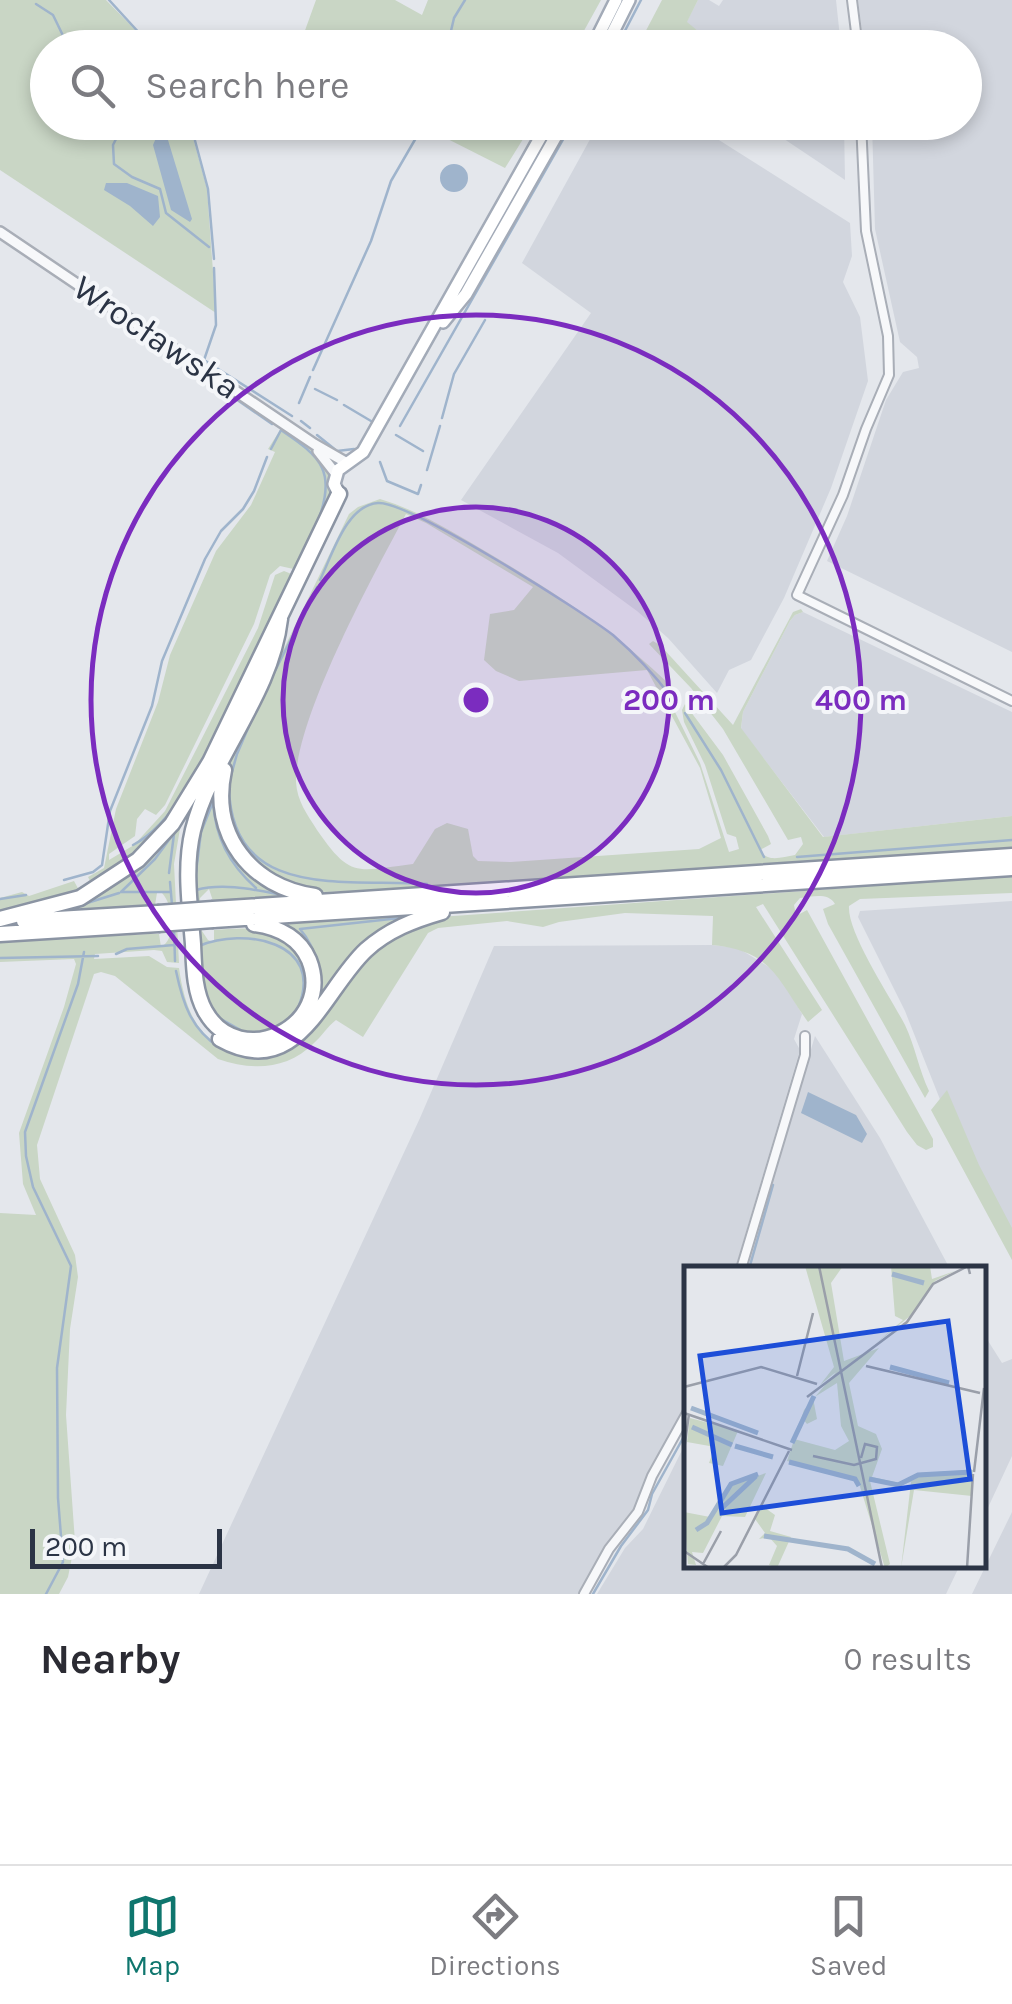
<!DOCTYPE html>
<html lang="en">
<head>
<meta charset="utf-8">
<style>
	:root { --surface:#fff; --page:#f2f2f3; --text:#2b2b33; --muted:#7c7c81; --line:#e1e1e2; --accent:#0f766e }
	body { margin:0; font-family:Karla,sans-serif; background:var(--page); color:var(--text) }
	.scale { position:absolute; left:30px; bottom:25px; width:192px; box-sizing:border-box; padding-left:10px; border:5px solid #2b3445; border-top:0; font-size:28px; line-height:35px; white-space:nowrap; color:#2b3445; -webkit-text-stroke:8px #f4f6f9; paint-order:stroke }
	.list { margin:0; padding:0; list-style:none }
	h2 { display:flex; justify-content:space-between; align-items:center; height:130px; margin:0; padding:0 40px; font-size:42px }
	h2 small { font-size:32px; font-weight:400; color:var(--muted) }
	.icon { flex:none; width:55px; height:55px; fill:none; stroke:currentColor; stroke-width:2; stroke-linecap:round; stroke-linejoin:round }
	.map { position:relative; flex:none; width:1012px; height:1594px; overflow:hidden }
	.search { position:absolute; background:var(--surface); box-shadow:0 5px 15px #0003; left:30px; right:30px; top:30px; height:110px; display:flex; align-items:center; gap:25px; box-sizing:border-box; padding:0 35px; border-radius:55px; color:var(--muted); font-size:38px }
	.sheet { height:270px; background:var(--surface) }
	nav { display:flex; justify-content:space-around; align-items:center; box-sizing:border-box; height:140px; border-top:2px solid var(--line); background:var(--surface); font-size:28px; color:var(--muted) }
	nav a { display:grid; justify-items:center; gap:5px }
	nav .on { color:var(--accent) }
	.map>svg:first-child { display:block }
</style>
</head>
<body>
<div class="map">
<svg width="1012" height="1594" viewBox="0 0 1012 1594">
	<rect width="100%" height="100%" fill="#e4e7ec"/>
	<path fill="#d2d6de" d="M698,0H709L719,6L723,0H836L841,47H687L698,31L686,23Z
		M858,0H1012V652L827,561L847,516L886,400L903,372L919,368L917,357L900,342L875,229L872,123L964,122V48L864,47Z
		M599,123H692L850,223L852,256L843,282L860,317L868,381L831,488L784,598L751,660L729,670L717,693L668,638L637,611L558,553L461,500L591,313L522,263Z
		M760,123H844L845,180L823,165Z
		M803,612L1012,712V816L824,837L741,729L743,712L790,621L795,615Z
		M1012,901V1253L964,1160L905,1011L858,917L860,911Z
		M712,945L738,948L777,972L802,1014L794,1039L800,1050L735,1269H687V1401L636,1505L608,1542L578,1594H199L420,1118L494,946Z
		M815,1036L880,1138L950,1269H745Z
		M985,1336L1002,1363L1012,1359V1456L985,1514Z
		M687,1440V1566L959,1567L946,1594H597L625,1548L643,1529Z
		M1012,1512V1594H972Z"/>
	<path fill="#c9d6c5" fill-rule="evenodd" d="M0,0H106L146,41L151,47L48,48V122L189,123L207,189L216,313L0,170Z
		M316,0H395L422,15L428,0H601L575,47H299Z
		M662,0H698L687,22L698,31L687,47H649L640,42Z
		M416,123H415H533L505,168Z
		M282,427L305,444L327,467L332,497L298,570L280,566L270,575L254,624L165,805L156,815L145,809L137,819L135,836L109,854V860L134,845L165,811L258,628L275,575L284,571L294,575C290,599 261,647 249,671C188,797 153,890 0,914V898L22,892L29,896L74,881L80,892L92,885L88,877L104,868L116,809L158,702L170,655L216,551L251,505L275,452L268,449Z
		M380,499C420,511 454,533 490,554C556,593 616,632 671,686L677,694L673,708L700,763L729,852L739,849L736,837L727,834L705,765L684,722L682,710L685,704L723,755L768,836L771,844L760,850C767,863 782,857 795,855L803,844L801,837L788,840L723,729L691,688L649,644L653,641L661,646L733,725L793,612L801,609L803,612L795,615L790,621L743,712L741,728L823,837L1012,816V848L353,891L325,892L293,887L253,863L228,819V770L233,754L349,514L358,507ZM406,514L426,523L533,587L514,610L490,614L484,660L496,671L519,681L647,670L700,768L721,838L699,849L511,862L478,861L473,856L468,829L447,823L435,829L413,864C356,871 351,879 317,830C307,814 297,801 296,782C295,718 374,574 406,514Z
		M341,506L192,820C183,859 186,896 188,935C190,960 188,989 200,1011C248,1100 383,992 279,923L412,916C386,929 363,943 346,966C328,990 314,1021 287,1037C272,1046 253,1048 236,1043C218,1037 205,1024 197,1008C183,978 180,882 184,848C187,830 193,813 199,796Z
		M217,781L225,836L296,897L213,901L209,889L200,898L202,931L208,940L214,942V930C244,928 275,924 297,951C303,959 309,971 308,981C307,991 302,1003 299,1013L265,1035L231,1030L206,1005L196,937L195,846L204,810Z
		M182,817L174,864L179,963L167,962L162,951L154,950L95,954L94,959L149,956L167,967L179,968C186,1019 205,1055 262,1055L388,938L439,917L1012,876V893L860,899L849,906C847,933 891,998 905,1025C915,1046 919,1070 929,1091L925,1098L828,924L823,909L835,904C828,892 812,897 800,898L794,905L796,916L807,910L933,1139V1147L926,1150L917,1145L907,1132L763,904L756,907L822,1010L808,1022C777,979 773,951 712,945L713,916L625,913L559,922L543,927L507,921L438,928L428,933L363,1037L336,1020C327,1027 322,1036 314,1043C287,1070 252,1071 218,1059L115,976L101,972L94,974L37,1145L40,1179L75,1255L78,1277L70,1329L66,1415L75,1542L68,1577L59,1594H0V1213L36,1215L23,1184L19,1133L64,1007L76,964L74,959L0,962V942L149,934H159L161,947C177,938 174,906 162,893H157L155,905L147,907L47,913L78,902Z
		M947,1090L979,1165L1012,1228V1260L931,1110Z"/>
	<path fill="#9fb4cc" d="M156,138L168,140L192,219L190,222L171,210L153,145Z
		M440 178a14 14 0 1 1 28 0a14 14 0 1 1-28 0Z
		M106,183H127L158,196L160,217L153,226L130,206L104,190Z
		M808,1092L856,1115L867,1134L862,1143L801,1113Z"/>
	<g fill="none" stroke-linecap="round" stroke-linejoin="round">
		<path stroke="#9fb4cc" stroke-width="2.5" d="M109,0L153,48
			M36,4L53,15L69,48
			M447,48L454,18L465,0
			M616,48L641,0
			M105,122L119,133L113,145L114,164L132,177L160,189L166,213L209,247
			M190,122L208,189L214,259
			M214,268L216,325L204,360L292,416
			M313,370L371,241L391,181L420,131
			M315,389L337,400
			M223,390L272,424
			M299,403L310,377
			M344,405L371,421
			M442,418L454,374L485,320
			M301,421L310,428
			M400,426L573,122
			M317,435L337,451L354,449
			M396,435L423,451
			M271,449L281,430C294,439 315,452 322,468C335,496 310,539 297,565
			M380,462L387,481L418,494L421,485
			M427,470L440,426
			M320,580C332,556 346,505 378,503C409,501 582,611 613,635C635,654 654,674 671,697
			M266,629L292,576
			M267,687L317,587
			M685,713L721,770L764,857
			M230,779L237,754L255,712
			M229,787C231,903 350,878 427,884
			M213,801C215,837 229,864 256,888
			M133,845C182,820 215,734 239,686
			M797,857L1012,840
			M196,872L201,832L213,802
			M169,873L174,834
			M64,880L93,872L102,865L110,811L152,706L162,661L205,559L221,531L243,509L254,491L267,457
			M196,881L197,902
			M170,882L172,905
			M196,890C226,882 259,891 288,896
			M171,892H121L155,859L174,833
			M0,899L26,895
			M68,909L119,893
			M174,928L175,961
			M199,946C243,927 326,941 298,1008
			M116,954L127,949L174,945
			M0,958L98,956
			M349,959L372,937
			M176,971C183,1004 191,1029 220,1048
			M331,982L337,974
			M318,1001C320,978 320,952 300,929L400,918L382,929
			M221,1019L244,1032
			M749,1269L773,1185
			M46,1594L63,1562L58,1498L57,1368L71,1266L33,1187L26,1156L25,1132L78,984L84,952
			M593,1594L621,1546L648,1510L652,1494L687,1431"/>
		<defs>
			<path id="minor" d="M852,0L858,48
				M861,122L866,231L888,336L889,375L866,429L843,495L797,595L1012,701
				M741,1269L805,1055V1036
				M584,1594L609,1549L638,1512L652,1476L687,1413"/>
			<path id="tertiary" d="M0,232L314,444L347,463
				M318,451L336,474"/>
			<path id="primary" d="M592,48L616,0
				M605,48L629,0
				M443,322L466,294L564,122
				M339,494L334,484L338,470L363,452L549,122"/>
			<path id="motorway" d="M224,770C210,835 251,887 315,896
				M198,792L210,762
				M213,909L1012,856
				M0,919L80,898L138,860L172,824L210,762L339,494
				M213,920L1012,868
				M24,921L158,913
				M254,924C277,927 299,937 309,960C335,1026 240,1073 205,1011C194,991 194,966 193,944C190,906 184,867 193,830C212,755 271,696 280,619
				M0,934L158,924
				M220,1039C298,1083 323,990 366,950C388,930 414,920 442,912"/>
		</defs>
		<use href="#minor" stroke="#a9aeb7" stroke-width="12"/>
		<use href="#tertiary" stroke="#a9aeb7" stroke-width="14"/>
		<use href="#primary" stroke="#a3abb8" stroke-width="16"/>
		<use href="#motorway" stroke="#8b94a3" stroke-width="19"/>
		<use href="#minor" stroke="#f7f8fa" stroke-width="8"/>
		<use href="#tertiary" stroke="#f7f8fa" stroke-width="9"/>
		<use href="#primary" stroke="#fff" stroke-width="11"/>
		<use href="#motorway" stroke="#fff" stroke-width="14"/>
		<defs>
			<path id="motorway-bridge" d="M158,913L213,909
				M158,924L213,920"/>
		</defs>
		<use href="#motorway-bridge" stroke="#8b94a3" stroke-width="19" stroke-linecap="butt"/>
		<use href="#motorway-bridge" stroke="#fff" stroke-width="14"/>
	</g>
	<circle cx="476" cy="700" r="193" fill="#7b2cbf" fill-opacity=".12"/>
	<g fill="none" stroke="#7b2cbf" stroke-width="5">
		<circle cx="476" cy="700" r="193"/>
		<circle cx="476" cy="700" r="385"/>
	</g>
	<g text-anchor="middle" stroke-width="8" stroke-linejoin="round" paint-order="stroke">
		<g font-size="35" fill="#2b3445" stroke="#f4f6f9">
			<text transform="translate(157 337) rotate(34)" y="12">Wrocławska</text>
		</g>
	</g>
	<g transform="translate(684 1266)">
		<rect width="302" height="302" fill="#e4e7ec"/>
		<path d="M121,0H159L147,17L160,95L195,82L165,117L174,160L192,168L198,183L188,211L216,217L235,207L289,204L288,230L230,224L217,302L227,216L214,220L186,215L206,298L201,302L174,214L103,195L120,144L152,106L136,119L150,101ZM153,117L157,160L165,175L151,184L110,173L118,152L123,158L133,153L129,132ZM207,0H246L248,13L271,5L251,15L230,47L191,78L219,54L211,50ZM6,152L54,165L39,200L25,197L31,181L3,176ZM82,207L61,251L38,250L19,287L8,286L12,299L4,298L0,246L26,251L47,219ZM77,239L91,249L86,265L107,271L93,302L85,299L93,280L85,271L75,273L81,267L71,253Z" fill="#c9d6c5" fill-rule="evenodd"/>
		<path fill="none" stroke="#9fb4cc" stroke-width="5" d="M208,8L240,17M206,101L265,117M7,142L74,167M8,161L48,179M108,177L130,130M51,180L89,191M105,196L171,213L175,220M185,213L214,219L234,209L288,206M38,242L72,210M12,264L23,257L47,218L74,208M80,270L164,283L191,298"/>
		<path fill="none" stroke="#9a9fa9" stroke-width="2.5" d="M135,0L198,302M182,100L296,127M113,110L129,47M0,121L77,101L133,118M123,131L223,56L249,18L284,0L286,8M0,147L108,184M0,184L5,148M129,190L170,199L192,193L193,181L181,178L177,192M290,206L300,122M0,285L25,302M19,298L37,265M39,302L52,289L105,185M283,302L289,208"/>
		<path fill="#1d4ed8" fill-opacity="0.15" stroke="#1d4ed8" stroke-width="5" d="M264,55L286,213L38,247L16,90Z"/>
		<rect width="302" height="302" fill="none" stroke="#2b3445" stroke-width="5"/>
	</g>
	<circle cx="476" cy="700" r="15" fill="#7b2cbf" stroke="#f4f6f9" stroke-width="5"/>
	<g font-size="30" text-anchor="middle" font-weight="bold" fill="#7b2cbf" stroke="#f4f6f9" stroke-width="8" stroke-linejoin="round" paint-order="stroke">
		<text x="669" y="710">200 m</text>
		<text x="861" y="710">400 m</text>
	</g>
</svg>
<div class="scale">200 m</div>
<div class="search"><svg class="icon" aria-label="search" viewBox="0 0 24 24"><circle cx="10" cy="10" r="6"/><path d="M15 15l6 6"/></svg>Search here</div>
</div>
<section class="sheet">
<h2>Nearby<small>0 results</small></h2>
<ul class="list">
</ul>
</section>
<nav>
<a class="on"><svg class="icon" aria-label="map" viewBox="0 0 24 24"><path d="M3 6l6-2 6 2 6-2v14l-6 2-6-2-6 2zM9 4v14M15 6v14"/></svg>Map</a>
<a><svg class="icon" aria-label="directions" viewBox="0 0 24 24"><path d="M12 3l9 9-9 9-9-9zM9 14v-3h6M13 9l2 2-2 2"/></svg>Directions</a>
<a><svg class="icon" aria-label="saved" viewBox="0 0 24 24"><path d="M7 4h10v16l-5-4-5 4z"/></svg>Saved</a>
</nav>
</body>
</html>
